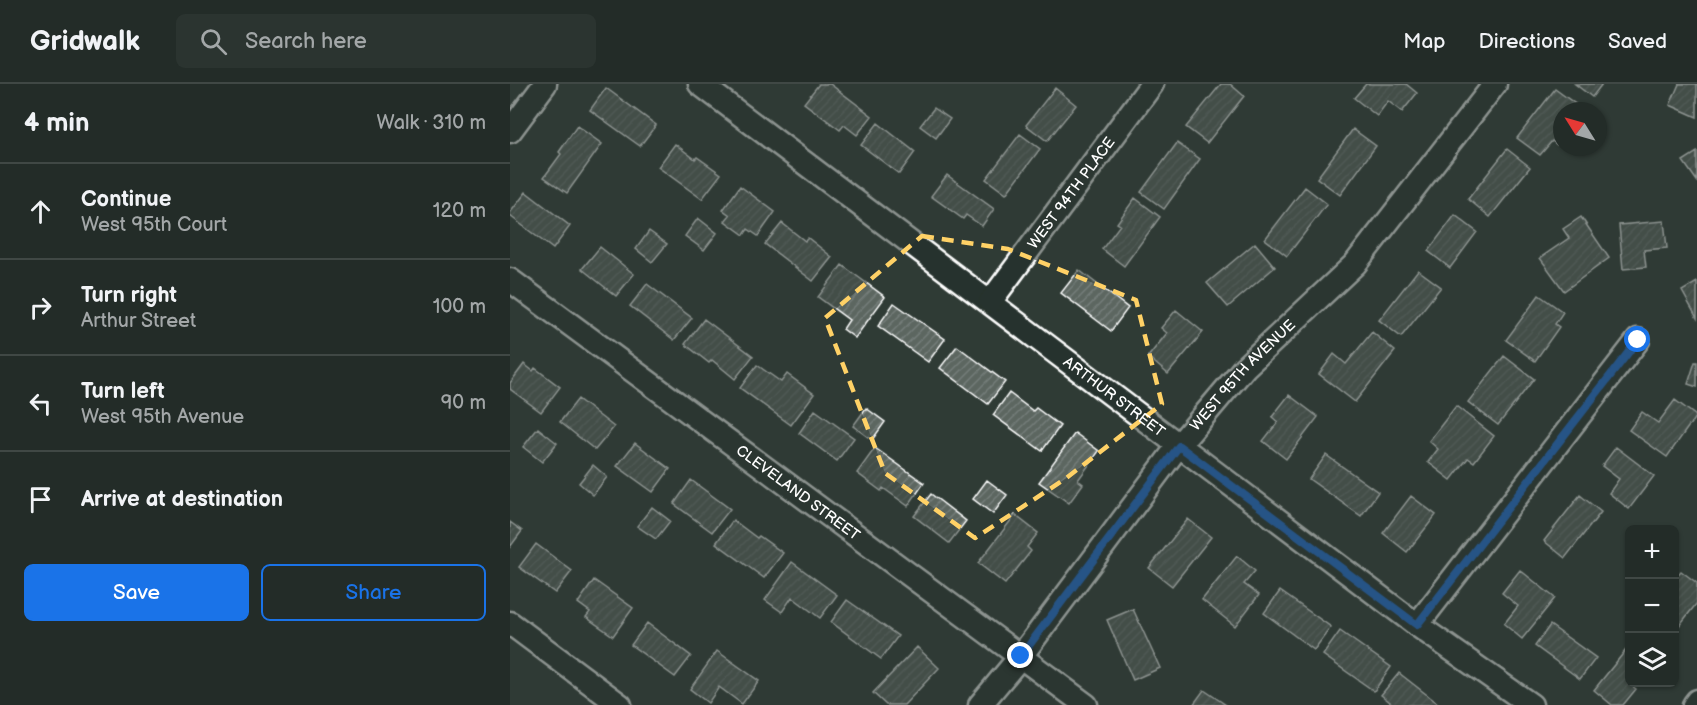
<!DOCTYPE html>
<html lang="en">
<head>
<meta charset="utf-8">
<style>
	:root { --surface:#232c28; --page:#2b3430; --text:#f1f3f6; --muted:#a3a7a8; --line:#404845; --accent:#1a73e8 }
	body { margin:0; font-family:"Balsamiq Sans",sans-serif; background:var(--page); color:var(--text) }
	.controls { position:absolute; right:18px; bottom:18px; display:grid; overflow:hidden; border-radius:9px; box-shadow:0 2px 4px #0004 }
	.controls button { width:54px; height:54px; display:grid; place-items:center; padding:0; border:0; border-bottom:2px solid var(--line); background:var(--surface); color:var(--text); font:30px sans-serif }
	.compass { position:absolute; left:1043px; top:18px; width:54px; height:54px; border-radius:50%; background:var(--surface); box-shadow:0 2px 4px #0004; rotate:307deg }
	.stop { position:absolute; width:18px; height:18px; margin:-14px; border:4px solid #1a73e8; border-radius:50%; background:#fff }
	.stop.end { background:#1a73e8; border-color:#fff; box-shadow:0 2px 6px #0008 }
	.list { margin:0; padding:0; list-style:none }
	h2 { display:flex; justify-content:space-between; align-items:center; height:78px; margin:0; padding:0 24px; font-size:26px }
	h2 small { font-size:20px; font-weight:400; color:var(--muted) }
	.list li { display:grid; grid-template-columns:39px 1fr auto; gap:18px; align-items:center; box-sizing:border-box; height:96px; padding:0 24px; border-top:2px solid var(--line) }
	.list b { display:block; font-size:22px; white-space:nowrap }
	.list p { margin:0; font-size:20px; white-space:nowrap; color:var(--muted) }
	.list em { font-size:20px; font-style:normal; color:var(--muted) }
	.actions { display:flex; gap:12px; padding:18px 24px }
	.actions a { flex:1; padding:14px 0; border:2px solid var(--accent); border-radius:9px; text-align:center; font-size:21px; color:var(--accent) }
	.actions .main { background:var(--accent); color:#fff }
	.icon { flex:none; width:33px; height:33px; fill:none; stroke:currentColor; stroke-width:2; stroke-linecap:round; stroke-linejoin:round }
	.map { position:relative; flex:none; width:1187px; height:621px; overflow:hidden }
	header { display:flex; align-items:center; gap:36px; box-sizing:border-box; height:84px; padding:0 30px; background:var(--surface); border-bottom:2px solid var(--line) }
	header strong { font-size:28px }
	nav { display:flex; gap:33px; margin-inline-start:auto; font-size:21px }
	.search { width:420px; height:54px; background:var(--page); display:flex; align-items:center; gap:15px; box-sizing:border-box; padding:0 21px; border-radius:9px; color:var(--muted); font-size:22px }
	main { display:flex }
	aside { flex:1; background:var(--surface) }
	.map>svg:first-child { display:block }
</style>
</head>
<body>
<header>
<strong>Gridwalk</strong>
<div class="search"><svg class="icon" aria-label="search" viewBox="0 0 24 24"><circle cx="10" cy="10" r="6"/><path d="M15 15l6 6"/></svg>Search here</div>
<nav><a>Map</a><a>Directions</a><a>Saved</a></nav>
</header>
<main>
<aside>
<h2>4 min<small>Walk · 310 m</small></h2>
<ul class="list">
<li><svg class="icon" aria-label="ahead" viewBox="0 0 24 24"><path d="M12 20V5M6 11l6-6 6 6"/></svg><div><b>Continue</b><p>West 95th Court</p></div><em>120 m</em></li>
<li><svg class="icon" aria-label="right" viewBox="0 0 24 24"><path d="M7 20v-9h11M14 6l5 5-5 5"/></svg><div><b>Turn right</b><p>Arthur Street</p></div><em>100 m</em></li>
<li><svg class="icon" aria-label="left" viewBox="0 0 24 24"><path d="M17 20v-9H6M10 6l-5 5 5 5"/></svg><div><b>Turn left</b><p>West 95th Avenue</p></div><em>90 m</em></li>
<li><svg class="icon" aria-label="arrive" viewBox="0 0 24 24"><path d="M6 21V4h12l-3 4 3 4H6"/></svg><div><b>Arrive at destination</b></div></li>
</ul>
<div class="actions"><a class="main">Save</a><a>Share</a></div>
</aside>
<div class="map">
<svg width="1187" height="621" viewBox="0 0 1187 621">
	<defs>
		<pattern id="building-hatch" width="6" height="6" patternUnits="userSpaceOnUse" patternTransform="scale(1.5)"><rect width="6" height="6" fill="#5b6661"/><path d="M-1 1l2-2M0 6l6-6M5 7l2-2" fill="none" stroke="#747d79"/></pattern>
	</defs>
	<rect width="100%" height="100%" fill="#2f3b35"/>
	<filter id="ink" filterUnits="userSpaceOnUse"><feTurbulence type="fractalNoise" baseFrequency=".0167" numOctaves="2"/><feDisplacementMap in="SourceGraphic" scale="12" xChannelSelector="R" yChannelSelector="G"/><feConvolveMatrix kernelMatrix="1 2 1 2 8 2 1 2 1" color-interpolation-filters="sRGB"/></filter>
	<g filter="url(#ink)">
		<path fill="url(#building-hatch)" stroke="#fff" stroke-width="1.5" d="M309,0H320L362,32L347,51L334,41L330,46L294,19Z
			M711,0H720L734,12L697,59L676,43Z
			M856,0H896L907,9L892,28L878,17L867,32L844,14Z
			M1065,0H1092L1082,13Z
			M1169,0H1187V33L1160,21Z
			M96,4L146,41L130,62L80,26Z
			M545,4L566,21L537,57L516,41Z
			M1045,5L1068,22L1064,27H1052V55L1047,61L1042,57L1030,71L1007,54Z
			M424,24L440,35L426,54L410,42Z
			M368,39L405,68L389,90L351,61Z
			M67,42L92,60L57,109L34,93L51,70L49,68Z
			M843,45L866,62L830,111L807,94Z
			M510,50L530,65L496,110L476,95Z
			M667,59L690,75L654,125L631,108Z
			M165,60L185,75L187,73L211,90L192,115L148,83Z
			M997,65L1020,83L980,133L958,115Z
			M1187,68V97L1173,77Z
			M437,91L484,125L472,142L456,131L453,135L421,112Z
			M230,102L265,128L248,152L238,145L234,151L215,137L220,131L213,126Z
			M795,103L817,120L777,172L755,155Z
			M16,108L60,142L43,165L0,132V129Z
			M625,114L650,133L614,182L592,165L610,141L607,139Z
			M945,131L967,148L940,184L918,167Z
			M1071,133L1099,174L1054,207L1030,174L1059,154L1053,145Z
			M188,134L207,149L194,166L175,152Z
			M1154,137L1157,164L1134,166L1136,183L1113,185L1109,141Z
			M272,139L295,157L298,154L322,173L303,197L255,160Z
			M139,147L157,160L142,178L126,165Z
			M745,159L765,183L718,223L697,199Z
			M90,163L124,190L106,212L72,185Z
			M332,181L375,213L345,254L333,245L339,236L308,213Z
			M569,186L618,224L601,247L551,209Z
			M908,186L931,203L891,253L869,236Z
			M1187,198V234L1172,207Z
			M137,200L182,234L164,256L120,222Z
			M1029,211L1053,228L1045,240L1049,243L1025,277L996,256Z
			M384,219L435,255L418,278L368,242Z
			M666,226L693,248L658,290L638,273L657,249L651,244Z
			M194,235L243,272L225,295L202,276L199,279L175,260Z
			M862,248L885,267L845,318L809,290L824,270L836,280Z
			M447,262L495,298L478,320L430,284Z
			M994,272L1024,295L988,341L958,318Z
			M1185,278H1187V303L1178,300Z
			M14,280L23,287L25,284L50,303L31,328L0,305V299Z
			M247,281L271,298L277,290L304,310L281,341L230,304Z
			M499,309L523,327L526,324L550,342L532,367L483,331Z
			M779,311L808,333L776,375L753,357L768,338L762,333Z
			M68,315L104,343L85,366L50,338Z
			M1165,316L1186,332L1157,373L1119,346L1132,328L1148,339Z
			M946,322L984,352L964,378L958,374L941,396L918,378L928,365L919,357Z
			M356,324L375,338L362,356L343,342Z
			M305,326L344,354L327,377L289,349Z
			M28,344L47,359L32,378L13,363Z
			M565,349L589,367L568,396L573,400L559,419L529,398Z
			M125,359L160,385L143,408L107,382Z
			M1106,363L1144,392L1119,425L1099,409L1109,395L1092,382Z
			M365,364L414,399L398,422L373,404L371,407L347,389Z
			M816,371L868,408L851,432L799,395Z
			M83,381L97,393L83,411L69,399Z
			M181,396L220,425L202,448L164,420Z
			M477,396L497,411L483,430L463,415Z
			M421,410L456,437L439,459L404,432Z
			M1070,411L1091,428L1055,474L1034,457Z
			M901,412L926,431L897,468L873,449Z
			M142,423L160,437L146,455L127,442Z
			M505,431L528,449L517,463L521,467L495,500L468,479Z
			M678,435L701,453L662,502L639,484Z
			M223,436L247,454L249,452L273,469L254,494L206,459Z
			M0,438L12,447L0,463Z
			M26,460L62,487L45,509L9,483Z
			M727,472L745,487L734,500L749,511L725,542L692,516Z
			M282,478L327,511L310,534L282,513L272,528L255,516Z
			M1010,486L1045,514L1012,555L994,540L1008,522L992,509Z
			M1171,487L1187,499V519L1164,548V495Z
			M84,496L123,524L103,552L76,533L80,528L68,519Z
			M770,507L821,543L804,566L754,529Z
			M337,516L388,552L371,575L321,538Z
			M623,525L650,584L623,596L597,536Z
			M137,539L181,572L165,593L121,561Z
			M1040,541L1086,574L1070,595L1025,562Z
			M830,547L881,583L864,607L813,571Z
			M1120,561V598H1123L1121,601L1126,605L1113,621H1102L1084,606Z
			M407,563L429,584L394,621H376L363,609Z
			M207,567L249,597L232,620L209,603L198,619L180,605Z
			M889,589L930,621H884L871,611Z
			M694,606L716,621H683Z"/>
		<g fill="none" stroke-linecap="round" stroke-linejoin="round">
			<defs>
				<g id="minor">
					<path id="s1" d="M190,0L907,541L1021,621"/>
					<path d="M0,47L35,0"/>
					<path id="s2" d="M0,196L576,621"/>
					<path id="s3" d="M480,218L642,0"/>
					<path d="M0,539L110,621"/>
					<path d="M907,541L1128,256"/>
					<path id="s4" d="M470,621L511,572L669,361L735,283L845,180L985,0"/>
					<path d="M1184,621L1187,617"/>
				</g>
			</defs>
			<use href="#minor" stroke="#fff" stroke-width="27"/>
			<use href="#minor" stroke="#26332d" stroke-width="22"/>
		</g>
	</g>
	<g fill="none" stroke-linecap="round" stroke-linejoin="round" filter="url(#ink)">
		<path stroke="#1a73e8" stroke-width="8" d="M511,572L669,362L907,541L1128,256"/>
	</g>
	<path d="M0 0H1187V621H0ZM412,152L498,165L626,216L652,320L555,395L465,454L375,389L315,234Z" fill="#2f3b35" fill-opacity=".55" fill-rule="evenodd"/>
	<path fill="none" stroke="#ffd166" stroke-width="4.5" stroke-dasharray="12 8" stroke-linejoin="round" d="M412,152L498,165L626,216L652,320L555,395L465,454L375,389L315,234Z"/>
	<g text-anchor="middle" stroke-width="5" stroke-linejoin="round" paint-order="stroke">
		<g font-size="15" fill="#fff" stroke="#26332d">
			<text dy="5" stroke="none"><textPath href="#s3" startOffset="136">WEST 94TH PLACE</textPath></text>
			<text dy="5" stroke="none"><textPath href="#s4" startOffset="422">WEST 95TH AVENUE</textPath></text>
			<text dy="5" stroke="none"><textPath href="#s1" startOffset="519">ARTHUR STREET</textPath></text>
			<text dy="5" stroke="none"><textPath href="#s2" startOffset="358">CLEVELAND STREET</textPath></text>
		</g>
	</g>
</svg>
<div class="controls">
<button>+</button>
<button>−</button>
<button><svg class="icon" aria-label="layers" viewBox="0 0 24 24"><path d="M12 4l9 5-9 5-9-5zM3 14l9 5 9-5"/></svg></button>
</div>
<svg class="compass" viewBox="-18 -18 36 36"><path d="M0-13l5 13h-10z" fill="#e53935"/><path d="M0 13l5-13h-10z" fill="#a3a7a8"/></svg>
<div class="stop" style="left:1128px;top:256px"></div>
<div class="stop end" style="left:511px;top:572px"></div>
</div>
</main>
</body>
</html>
